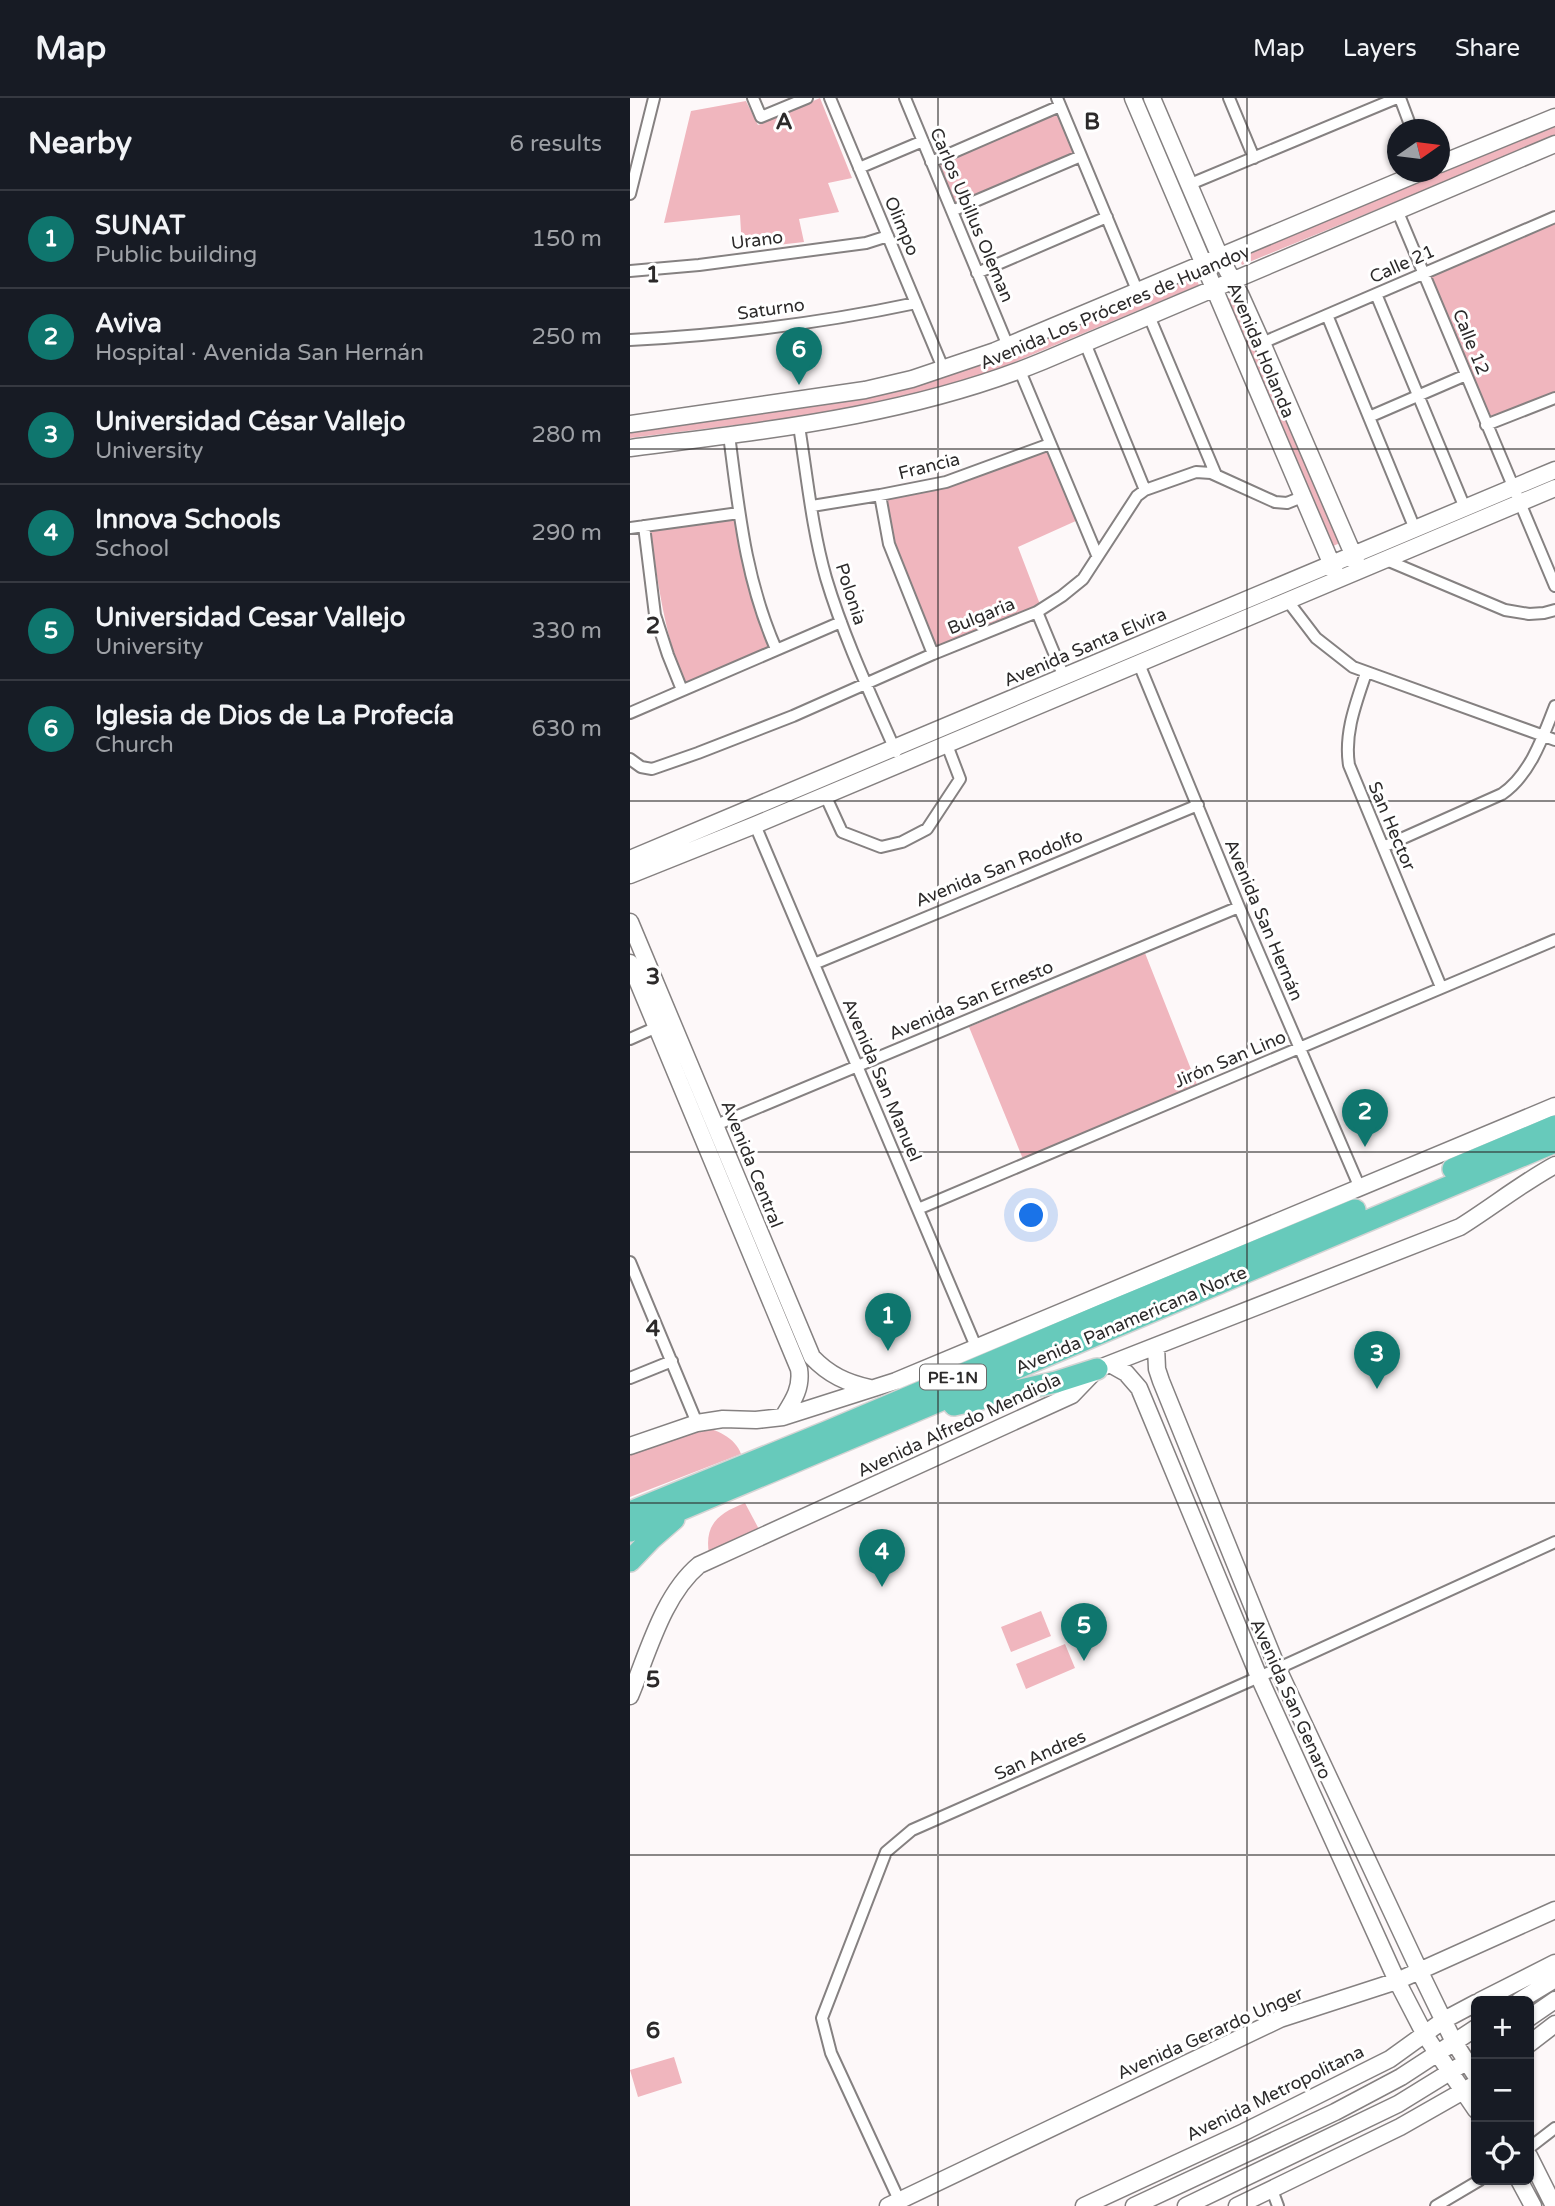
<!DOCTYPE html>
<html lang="en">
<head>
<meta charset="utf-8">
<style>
	:root { --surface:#171b24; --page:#20242c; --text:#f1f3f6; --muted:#9ea1a6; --line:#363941; --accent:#0f766e }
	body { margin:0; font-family:"Varela Round",sans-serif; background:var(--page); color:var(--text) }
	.controls { position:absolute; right:21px; bottom:21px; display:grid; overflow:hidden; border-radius:10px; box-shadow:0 2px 5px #0004 }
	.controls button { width:63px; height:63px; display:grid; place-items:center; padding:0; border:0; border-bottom:2px solid var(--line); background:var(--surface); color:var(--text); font:35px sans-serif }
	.compass { position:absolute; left:757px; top:21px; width:63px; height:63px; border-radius:50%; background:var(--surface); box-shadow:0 2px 5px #0004; rotate:76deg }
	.you { position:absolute; left:402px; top:1118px; width:24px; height:24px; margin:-18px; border:5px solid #fff; border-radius:50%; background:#1a73e8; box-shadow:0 0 0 10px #1a73e833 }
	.badge { display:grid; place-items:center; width:46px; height:46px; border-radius:50%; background:var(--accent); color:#fff; font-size:23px; font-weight:700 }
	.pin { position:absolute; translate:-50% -58px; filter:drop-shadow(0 2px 4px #0008) }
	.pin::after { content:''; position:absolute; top:37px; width:24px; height:21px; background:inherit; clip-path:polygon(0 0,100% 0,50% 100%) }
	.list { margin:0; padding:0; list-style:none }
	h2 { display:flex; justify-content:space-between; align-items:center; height:91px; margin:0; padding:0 28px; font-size:30px }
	h2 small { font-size:23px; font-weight:400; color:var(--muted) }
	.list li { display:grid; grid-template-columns:46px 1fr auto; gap:21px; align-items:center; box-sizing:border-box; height:98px; padding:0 28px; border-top:2px solid var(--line) }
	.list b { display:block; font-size:26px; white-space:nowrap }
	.list p { margin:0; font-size:23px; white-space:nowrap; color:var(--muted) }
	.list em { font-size:23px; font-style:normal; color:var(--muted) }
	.icon { flex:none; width:38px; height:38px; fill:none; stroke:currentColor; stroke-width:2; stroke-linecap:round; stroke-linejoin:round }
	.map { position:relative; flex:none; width:925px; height:2108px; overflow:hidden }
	header { display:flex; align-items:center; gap:42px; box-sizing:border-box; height:98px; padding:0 35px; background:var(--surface); border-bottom:2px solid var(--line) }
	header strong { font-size:33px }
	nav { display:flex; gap:38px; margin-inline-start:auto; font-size:24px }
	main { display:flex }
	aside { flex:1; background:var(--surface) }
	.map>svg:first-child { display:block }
</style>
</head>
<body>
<header>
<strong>Map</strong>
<nav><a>Map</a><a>Layers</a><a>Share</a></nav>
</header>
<main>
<aside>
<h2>Nearby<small>6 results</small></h2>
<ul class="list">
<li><span class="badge">1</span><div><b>SUNAT</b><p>Public building</p></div><em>150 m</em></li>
<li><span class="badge">2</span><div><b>Aviva</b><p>Hospital · Avenida San Hernán</p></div><em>250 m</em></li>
<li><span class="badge">3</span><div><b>Universidad César Vallejo</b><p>University</p></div><em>280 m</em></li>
<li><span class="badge">4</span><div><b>Innova Schools</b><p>School</p></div><em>290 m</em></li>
<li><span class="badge">5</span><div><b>Universidad Cesar Vallejo</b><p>University</p></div><em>330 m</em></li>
<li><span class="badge">6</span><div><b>Iglesia de Dios de La Profecía</b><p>Church</p></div><em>630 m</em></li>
</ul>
</aside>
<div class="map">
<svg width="925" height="2108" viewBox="0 0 925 2108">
	<rect width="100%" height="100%" fill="#fdf8f9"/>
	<path fill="#f0b6be" d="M190,0L222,80L198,85L209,114L169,121L174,144L112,151L110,117L34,125L61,13L116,3L128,27Z
		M428,14L447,57L326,108L308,65Z
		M925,21V38L612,167L607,156L801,74H810Z
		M925,123V297L861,323L797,177Z
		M563,174L569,187L337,284L220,313L0,340V329L243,296Z
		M608,196L712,444L699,450L595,201Z
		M419,349L448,422L388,449L411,509L305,550L263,442L257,400L320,388L354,376Z
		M106,419L141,550L55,585C34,536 28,484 20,431Z
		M515,855L568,989L393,1061L339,929Z
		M70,1329C85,1330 106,1340 111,1356L0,1399V1353Z
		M115,1405L131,1435L79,1456C74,1426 89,1415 115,1405Z
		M411,1513L421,1538L381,1554L371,1529Z
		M435,1546L445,1570L396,1591L386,1566Z
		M44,1959L52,1985L8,1999L0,1972Z"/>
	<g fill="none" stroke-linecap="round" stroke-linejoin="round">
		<defs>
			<path id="street" d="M123,0L131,19L177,0
				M200,0L313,270
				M275,0L378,248
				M427,0L507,192
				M599,0L624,60
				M770,0L782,32
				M301,64L430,8
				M229,70L293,43
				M558,87L767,0
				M0,96L24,0
				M767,112L925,488
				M322,113L451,58
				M0,173L69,167L236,145L258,138
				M347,175L477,119
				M746,196L835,410
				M697,217L785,431
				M519,218L586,377
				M0,242C96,237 192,225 286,205
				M455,245L515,392
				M632,245L925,119
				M390,273L467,457
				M739,319L836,277
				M856,327L925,300
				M169,328C177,378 182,431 196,480C214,540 241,597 266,654
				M99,337C109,413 115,480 146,551
				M250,397L259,446L303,556
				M182,408L250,397L316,384L420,346
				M14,428L25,517L38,557L52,592
				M0,430L109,415
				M754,461L875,512L899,516L914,515L925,512
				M657,502L686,540L723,569L925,642
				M407,514L434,579
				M509,566L609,809L730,1090
				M736,575C726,605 714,635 719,667L811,889
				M0,615L211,524
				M0,661L11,669L22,671L68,655L163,618L303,556L407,514L432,498L453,481L507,398L515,392L566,374L581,375L645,404L657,405L672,399
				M195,697L212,734L251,749L272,744L297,731L330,681L317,647
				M125,727L347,1251
				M753,749L872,696C900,677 913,639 925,608
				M184,866L568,707
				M0,941L27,929
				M86,1027L609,809
				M288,1111L925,842
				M0,1164L67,1325
				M0,1280L42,1263
				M899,2050L925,2030
				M642,2092L648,2108
				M269,2102L201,1955L192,1920L256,1754L282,1732L629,1579L925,1444
				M806,2108L850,2082"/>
			<path id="secondary" d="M503,0L705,474
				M522,0L590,159L610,196L632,245L726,463
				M810,66L925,19
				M0,326L235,292L282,281L365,253L791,74
				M0,350C140,332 282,317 413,263L925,46
				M0,761L925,372
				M0,777L125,727L925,390
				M0,824L182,1259C199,1277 217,1285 240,1290
				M0,865L169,1271C172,1290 163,1303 153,1319
				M526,1248L527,1271L531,1283L647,1569L790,1874L824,1944L846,1978
				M480,1266L496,1275L509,1290L629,1579L767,1883L795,1937L846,2012
				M0,1348L67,1325L93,1321L126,1322L153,1319L266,1283L925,1008
				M0,1598C18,1555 33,1497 69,1467L442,1297L467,1271L830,1129C862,1109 892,1085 925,1067
				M850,1903L925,1865
				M889,1903L925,1881
				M899,1920L925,1902
				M899,1946L925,1926
				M899,2058L924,2108
				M889,2082L903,2108
				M258,2108L650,1921L767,1883L925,1812
				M454,2108L614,2034L760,1961L814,1922L846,1905
				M504,2108L705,2014L771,1979L846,1930
				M556,2108L768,2006L828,1969
				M607,2108L770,2029L842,1988"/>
			<path id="highway" d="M823,1071L925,1028
				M324,1307L426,1284L467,1271
				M0,1414L196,1334L472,1217L725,1112
				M0,1433L925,1044
				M0,1463L21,1441L44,1421"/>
		</defs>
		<use href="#street" stroke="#858181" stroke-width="14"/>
		<use href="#secondary" stroke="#858181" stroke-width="19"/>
		<use href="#highway" stroke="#d5d4d4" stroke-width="24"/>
		<use href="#street" stroke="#fff" stroke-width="10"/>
		<use href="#secondary" stroke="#fff" stroke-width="16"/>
		<use href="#highway" stroke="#67cabb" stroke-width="21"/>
	</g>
	<path fill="none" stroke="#2c2a2a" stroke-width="2" stroke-opacity="0.55" d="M308,0V2108M617,0V2108M0,351H925M0,703H925M0,1054H925M0,1405H925M0,1757H925"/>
	<g text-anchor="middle" stroke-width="6" stroke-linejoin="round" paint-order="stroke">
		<rect fill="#fff" stroke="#6b6a6a" stroke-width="2" x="290" y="1266.5" width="66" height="25" rx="5"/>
		<g font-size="16" font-weight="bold" fill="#2c2a2a">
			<text x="323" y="1285">PE-1N</text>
		</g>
		<g font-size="18" fill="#2c2a2a" stroke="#fff">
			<text transform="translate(342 117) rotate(67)" y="6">Carlos Ubillus Oleman</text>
			<text transform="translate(272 128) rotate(67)" y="6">Olimpo</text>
			<text transform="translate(127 142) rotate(-7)" y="6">Urano</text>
			<text transform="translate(772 166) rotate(-24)" y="6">Calle 21</text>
			<text transform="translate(485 209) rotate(-23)" y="6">Avenida Los Próceres de Huandoy</text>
			<text transform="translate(141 211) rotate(-8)" y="6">Saturno</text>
			<text transform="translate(841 244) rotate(68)" y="6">Calle 12</text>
			<text transform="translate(631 252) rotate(67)" y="6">Avenida Holanda</text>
			<text transform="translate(299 368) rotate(-14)" y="6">Francia</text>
			<text transform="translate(221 496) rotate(72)" y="6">Polonia</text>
			<text transform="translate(351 518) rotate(-22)" y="6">Bulgaria</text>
			<text transform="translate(455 549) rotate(-23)" y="6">Avenida Santa Elvira</text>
			<text transform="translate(762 728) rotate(67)" y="6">San Hector</text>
			<text transform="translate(369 770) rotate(-22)" y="6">Avenida San Rodolfo</text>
			<text transform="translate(634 822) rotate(67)" y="6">Avenida San Hernán</text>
			<text transform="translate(341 902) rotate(-23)" y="6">Avenida San Ernesto</text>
			<text transform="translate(600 961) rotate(-23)" y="6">Jirón San Lino</text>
			<text transform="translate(252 982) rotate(67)" y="6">Avenida San Manuel</text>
			<text transform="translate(122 1066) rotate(68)" y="6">Avenida Central</text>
			<text transform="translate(501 1222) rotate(-23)" y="6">Avenida Panamericana Norte</text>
			<text transform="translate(329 1327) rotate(-25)" y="6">Avenida Alfredo Mendiola</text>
			<text transform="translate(661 1601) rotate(66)" y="6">Avenida San Genaro</text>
			<text transform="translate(410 1657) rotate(-24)" y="6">San Andres</text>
			<text transform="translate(580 1935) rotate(-24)" y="6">Avenida Gerardo Unger</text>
			<text transform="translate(645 1995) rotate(-26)" y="6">Avenida Metropolitana</text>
		</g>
	</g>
	<g font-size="23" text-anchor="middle" font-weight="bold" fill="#2c2a2a" stroke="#fff" stroke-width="6" stroke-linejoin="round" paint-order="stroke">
		<text x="154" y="31">A</text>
		<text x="462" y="31">B</text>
		<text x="23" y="184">1</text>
		<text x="23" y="535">2</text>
		<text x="23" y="886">3</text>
		<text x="23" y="1238">4</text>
		<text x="23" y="1589">5</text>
		<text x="23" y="1940">6</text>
	</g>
</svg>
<div class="controls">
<button>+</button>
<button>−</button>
<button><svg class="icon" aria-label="locate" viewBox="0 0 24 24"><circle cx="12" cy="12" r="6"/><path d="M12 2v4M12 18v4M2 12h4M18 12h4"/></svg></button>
</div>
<svg class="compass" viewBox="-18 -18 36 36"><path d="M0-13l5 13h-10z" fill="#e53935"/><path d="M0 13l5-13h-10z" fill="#9ea1a6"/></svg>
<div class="you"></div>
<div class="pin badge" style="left:258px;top:1253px">1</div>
<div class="pin badge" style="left:735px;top:1049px">2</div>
<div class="pin badge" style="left:747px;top:1291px">3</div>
<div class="pin badge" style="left:252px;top:1489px">4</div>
<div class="pin badge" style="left:454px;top:1563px">5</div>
<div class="pin badge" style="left:169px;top:287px">6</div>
</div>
</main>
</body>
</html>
